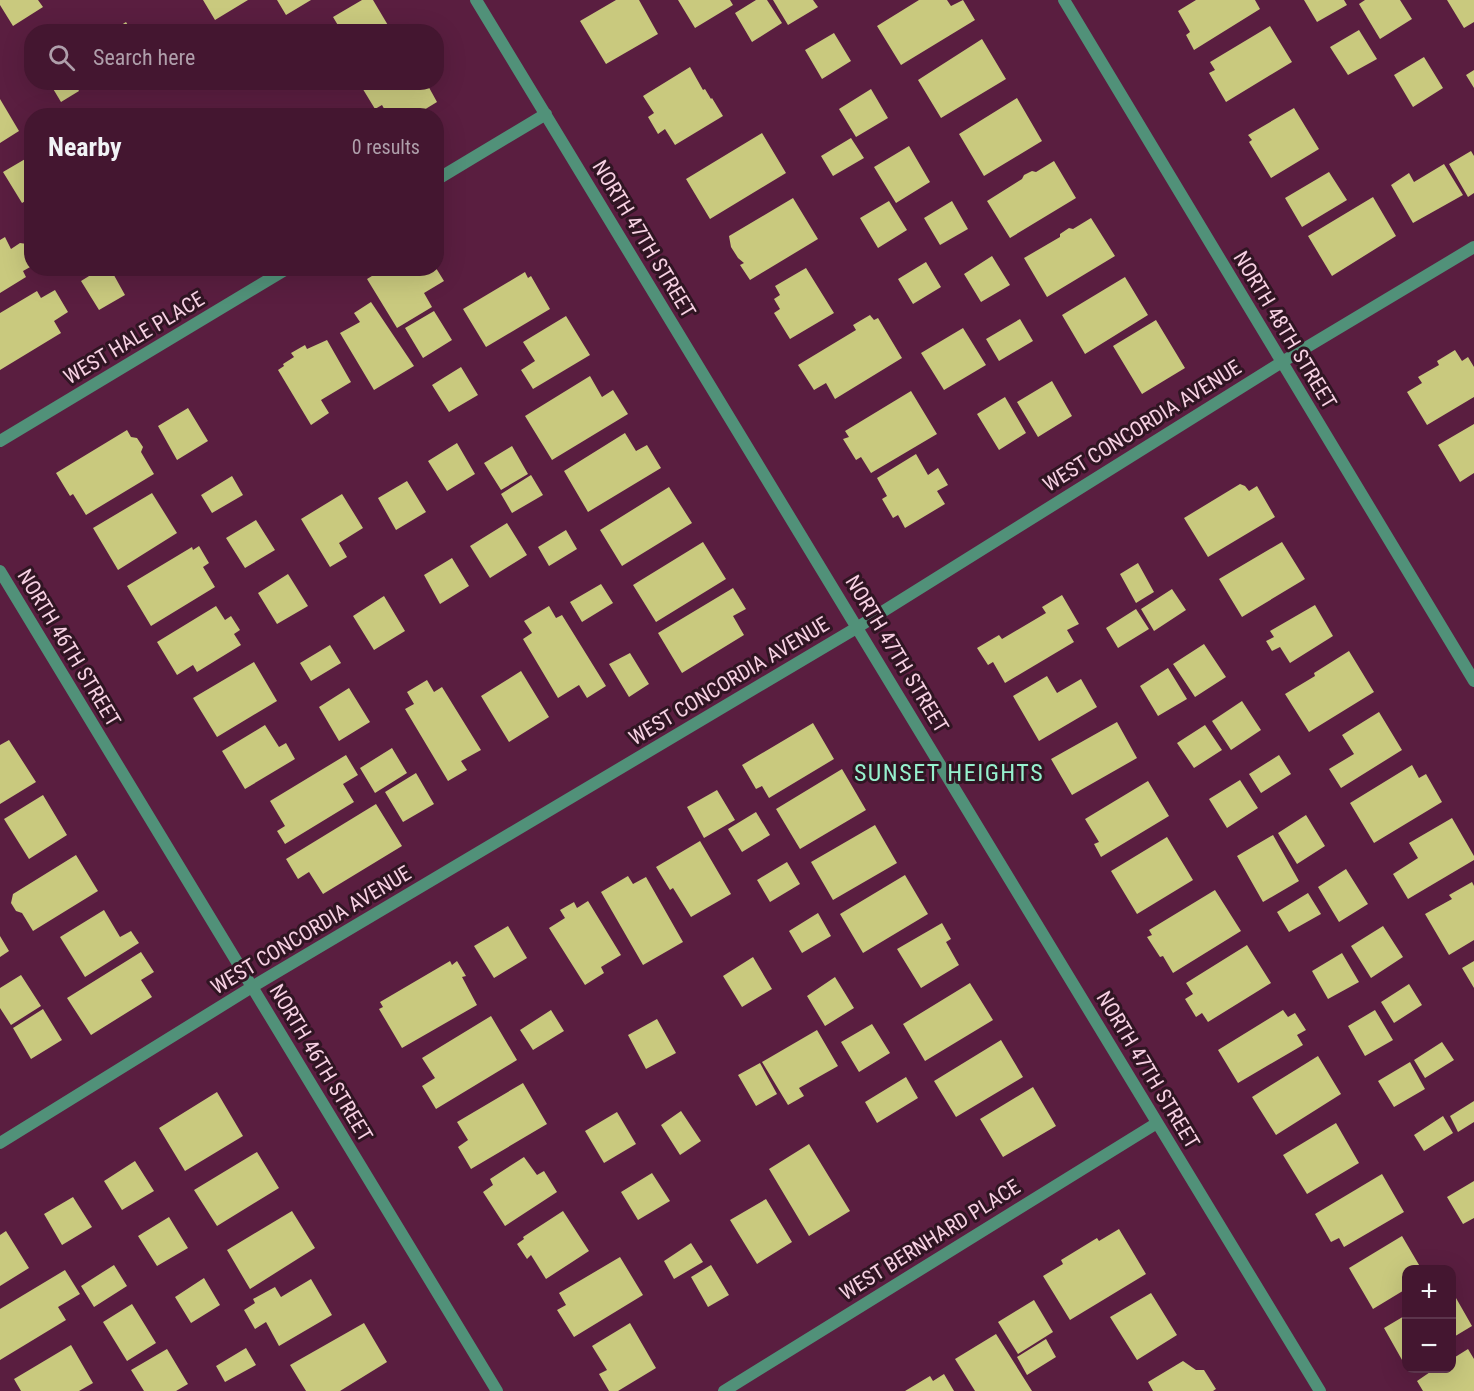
<!DOCTYPE html>
<html lang="en">
<head>
<meta charset="utf-8">
<style>
	:root { --surface:#441630; --page:#4b1f38; --text:#f1f3f6; --muted:#af9fab; --line:#5c354c }
	body { margin:0; font-family:"Roboto Condensed",sans-serif; background:var(--page); color:var(--text) }
	.controls { position:absolute; right:18px; bottom:18px; display:grid; overflow:hidden; border-radius:12px; box-shadow:0 6px 24px #0002 }
	.controls button { width:54px; height:54px; display:grid; place-items:center; padding:0; border:0; border-bottom:2px solid var(--line); background:var(--surface); color:var(--text); font:30px sans-serif }
	.list { margin:0; padding:0; list-style:none }
	h2 { display:flex; justify-content:space-between; align-items:center; height:78px; margin:0; padding:0 24px; font-size:26px }
	h2 small { font-size:20px; font-weight:400; color:var(--muted) }
	.icon { flex:none; width:33px; height:33px; fill:none; stroke:currentColor; stroke-width:2; stroke-linecap:round; stroke-linejoin:round }
	.map { position:relative; flex:none; width:1474px; height:1391px; overflow:hidden }
	.search { position:absolute; background:var(--surface); box-shadow:0 6px 24px #0002; left:24px; top:24px; width:420px; height:66px; display:flex; align-items:center; gap:15px; box-sizing:border-box; padding:0 21px; border-radius:24px; color:var(--muted); font-size:22px }
	.panel { position:absolute; background:var(--surface); box-shadow:0 6px 24px #0002; left:24px; top:108px; width:420px; height:168px; border-radius:24px }
	.map>svg:first-child { display:block }
</style>
</head>
<body>
<div class="map">
<svg width="1474" height="1391" viewBox="0 0 1474 1391">
	<rect width="100%" height="100%" fill="#5a1e40"/>
	<path fill="#c9c97e" d="M0,0H38L43,7L13,26L0,5Z
		M203,0H248L215,20Z
		M277,0H311L286,15Z
		M362,0H373L392,32H342L333,17Z
		M616,0H639L658,34L606,64L580,21Z
		M678,0H730L733,5L695,28Z
		M756,0H767L782,23L752,42L735,13Z
		M773,0H813L818,7L788,25Z
		M919,0H947L951,6L963,0L975,20L901,65L877,26Z
		M1196,0H1255L1260,9L1194,50L1186,35L1190,32L1178,11Z
		M1304,0H1344L1347,5L1317,22Z
		M1365,0H1400L1412,19L1380,39L1359,4Z
		M1447,0H1474V22L1464,28Z
		M126,22L132,32H110Z
		M1270,26L1292,62L1226,102L1209,73L1215,70L1210,62Z
		M1359,30L1377,59L1348,75L1330,47Z
		M834,33L851,61L822,79L805,50Z
		M982,39L1006,79L941,118L918,80Z
		M1424,57L1443,88L1413,107L1394,75Z
		M690,67L703,90L705,89L711,99L712,98L723,116L675,145L665,129L658,134L648,117L654,113L643,96Z
		M1474,70V88L1466,75Z
		M49,82H74L79,91L61,102Z
		M366,82H426L437,102L414,116H397L393,110L387,114L382,105L375,109L361,86Z
		M871,89L888,118L856,137L839,109Z
		M1017,98L1042,141L984,176L959,134Z
		M0,99L19,131L0,143Z
		M1294,108L1319,149L1271,178L1249,142L1252,140L1248,135Z
		M762,133L786,173L710,219L686,179Z
		M851,138L864,158L833,176L821,156Z
		M909,146L930,182L896,203L874,167Z
		M1471,151L1474,156V193L1468,197L1449,164Z
		M32,155V197L22,203L3,172Z
		M1054,161L1076,198L1010,238L987,201L1022,179L1024,175L1032,171L1036,172Z
		M1444,164L1463,195L1413,223L1391,185L1409,173L1414,182Z
		M1329,172L1347,200L1302,227L1285,198Z
		M1373,197L1396,236L1332,276L1308,236Z
		M793,198L818,239L750,280L740,265L744,263L738,258L731,247L729,236Z
		M889,201L907,230L878,248L860,218Z
		M952,201L968,229L940,245L924,218Z
		M1091,218L1115,256L1047,297L1024,258L1060,237V234L1069,228L1073,229Z
		M5,237L11,249L20,243L27,244L32,252V266L23,271L26,277L0,293V240Z
		M992,256L1010,285L981,302L964,274Z
		M926,262L941,287L913,304L898,279Z
		M102,268H110L125,295L99,310L81,281Z
		M385,268H436L444,281L424,293L432,307L397,328L367,279Z
		M806,268L834,313L790,339L774,313L780,309L774,299L780,295L775,286Z
		M525,272L528,278L531,276L550,309L486,347L463,309Z
		M1125,277L1148,315L1085,354L1062,315Z
		M55,290L68,312L54,321L61,333L0,370V313L37,291L41,298Z
		M371,302L414,366L374,390L340,333L360,322L354,313Z
		M434,311L452,340L423,358L405,328Z
		M870,315L874,320L878,318L902,358L835,399L826,383L814,390L798,365L856,330L853,325Z
		M566,316L590,355L533,389L521,370L535,361L523,342Z
		M1020,319L1033,341L999,361L986,339Z
		M1156,320L1185,368L1142,394L1113,346Z
		M963,328L986,365L944,390L921,353Z
		M327,340L351,382L321,400L329,413L311,425L278,370L284,366L283,364L294,357L291,353L305,345L307,349Z
		M1455,350L1462,361L1468,357L1474,367V397L1427,425L1407,392L1422,383L1418,377L1439,365L1437,361Z
		M461,367L478,395L449,412L432,385Z
		M590,376L602,397L613,390L628,414L552,460L525,416Z
		M1052,381L1072,416L1038,437L1017,402Z
		M911,391L937,434L871,473L861,457L856,460L843,439L849,437L845,431Z
		M1005,397L1026,433L999,450L977,414Z
		M188,408L208,441L177,460L158,426Z
		M1474,424V473L1460,482L1438,445Z
		M127,430L131,437L137,438L143,447L141,452L154,474L86,515L73,494L70,496L56,473Z
		M625,433L636,451L647,445L661,468L588,512L564,471Z
		M457,443L475,474L447,491L428,461Z
		M512,446L528,474L501,490L484,463Z
		M916,454L928,475L938,468L948,485L937,491L945,504L905,528L898,515L893,518L882,499L887,496L877,478Z
		M531,475L543,495L512,513L501,494Z
		M232,476L243,495L212,513L201,495Z
		M407,481L426,512L396,530L378,498Z
		M1240,484L1245,486L1249,491L1257,486L1275,517L1208,557L1184,518Z
		M669,487L692,523L622,566L600,530Z
		M152,493L177,533L118,570L93,528Z
		M342,494L363,528L339,543L347,557L330,567L301,519Z
		M256,520L275,550L245,568L226,538Z
		M507,523L527,555L490,578L470,546Z
		M566,530L577,549L549,566L538,547Z
		M703,542L726,579L656,622L633,585Z
		M1282,542L1305,579L1242,617L1219,579Z
		M199,546L209,563L203,567L215,587L151,626L127,586L192,547L193,550Z
		M452,558L469,586L440,604L424,575Z
		M1138,563L1154,592L1136,603L1120,574Z
		M288,574L308,606L277,624L258,593Z
		M601,584L613,603L582,622L570,602Z
		M733,588L746,609L733,616L744,635L682,673L658,633Z
		M1172,589L1186,610L1154,631L1141,609Z
		M1062,595L1079,624L1067,630L1074,642L1005,683L993,662L988,665L977,648L999,635L1002,639L1046,613L1042,607Z
		M384,596L405,631L374,650L353,616Z
		M1315,605L1333,636L1290,663L1280,647L1272,651L1266,641L1274,637L1270,631Z
		M216,606L225,620L231,616L240,630L234,634L241,645L197,672L193,665L177,675L157,642Z
		M549,606L556,618L562,615L606,686L587,698L579,685L558,698L523,639L532,633L524,621Z
		M1136,609L1149,629L1118,648L1106,628Z
		M1204,644L1226,677L1195,697L1173,664Z
		M330,645L341,663L311,681L300,663Z
		M1349,651L1374,692L1309,732L1285,694L1315,676L1314,673Z
		M630,653L649,684L629,697L609,664Z
		M254,662L277,701L217,737L193,698Z
		M1168,668L1187,699L1158,716L1140,686Z
		M521,671L549,717L509,742L481,696Z
		M1047,676L1057,693L1081,679L1097,707L1039,741L1013,696Z
		M427,680L434,692L442,687L481,750L461,761L467,770L448,781L405,709L414,704L407,692Z
		M349,688L370,722L339,741L319,707Z
		M1242,701L1261,730L1231,750L1212,721Z
		M1379,712L1402,750L1341,788L1329,769L1354,754L1342,735Z
		M1117,722L1137,758L1072,795L1051,759Z
		M813,723L834,759L769,798L762,786L756,789L742,765Z
		M265,725L279,747L286,743L295,759L245,789L222,751Z
		M1205,725L1222,750L1194,768L1177,743Z
		M9,740L36,782L0,804V745Z
		M392,748L407,773L375,793L360,768Z
		M346,755L358,775L343,784L354,802L285,844L277,831L285,826L270,801Z
		M1279,755L1291,774L1261,793L1249,774Z
		M1412,765L1419,778L1426,774L1442,802L1374,843L1350,803Z
		M842,769L866,810L800,849L776,809Z
		M416,773L434,804L403,822L385,792Z
		M1240,780L1258,808L1227,828L1209,799Z
		M1148,781L1169,816L1101,857L1094,844L1099,842L1085,819Z
		M717,790L735,820L704,838L687,807Z
		M43,795L67,835L29,859L4,819Z
		M376,804L402,846L323,894L309,872L298,879L286,859Z
		M756,812L770,835L742,852L728,829Z
		M1306,815L1325,846L1297,864L1278,833Z
		M1452,818L1474,856V860L1408,899L1393,874L1418,858L1409,843Z
		M875,825L897,863L833,900L811,862Z
		M1273,835L1299,881L1263,902L1237,856Z
		M1167,837L1193,880L1137,914L1111,871Z
		M700,841L731,894L691,917L673,888L670,890L656,867Z
		M76,855L98,891L33,931L22,913L16,911L11,903L13,894Z
		M787,862L800,884L770,902L757,880Z
		M1346,869L1368,904L1339,922L1318,887Z
		M905,875L928,914L863,953L840,914Z
		M628,876L633,884L646,877L683,942L643,965L601,892Z
		M1472,882L1474,886V940L1449,955L1425,914L1452,899L1449,895Z
		M1215,890L1241,931L1173,973L1163,956L1160,957L1147,937L1152,935L1149,930Z
		M1308,893L1321,914L1289,932L1277,912Z
		M588,901L621,955L601,967L604,973L585,985L549,928L565,918L560,910L574,902L577,908Z
		M104,910L120,937L131,931L139,943L85,977L60,937Z
		M818,913L831,936L802,953L789,931Z
		M942,923L951,939L946,942L959,965L921,988L897,949Z
		M508,926L527,958L494,978L474,946Z
		M1383,926L1403,957L1371,978L1351,946Z
		M0,936L9,951L0,957Z
		M1247,945L1271,983L1208,1022L1202,1013L1196,1017L1185,999L1193,994L1186,983Z
		M141,952L154,972L141,980L152,997L91,1035L67,998Z
		M1342,953L1359,982L1328,999L1312,971Z
		M753,957L772,989L742,1007L723,976Z
		M450,961L452,965L457,961L466,976L462,977L477,1005L402,1048L379,1009L383,1007L380,1002Z
		M1474,961V988L1462,968Z
		M21,975L41,1006L11,1025L0,1008V988Z
		M835,977L854,1008L825,1026L807,996Z
		M970,983L993,1020L925,1061L903,1024Z
		M1409,984L1422,1005L1394,1023L1381,1002Z
		M43,1009L62,1040L31,1059L13,1028Z
		M551,1010L564,1031L533,1050L520,1030Z
		M1283,1010L1288,1017L1295,1013L1306,1030L1297,1035L1303,1045L1238,1083L1218,1050Z
		M1375,1010L1393,1040L1365,1056L1348,1026Z
		M491,1016L517,1060L436,1109L422,1086L435,1078L422,1058Z
		M657,1019L676,1053L646,1069L628,1035Z
		M872,1024L890,1053L859,1072L841,1042Z
		M817,1030L838,1066L799,1088L804,1096L788,1105L762,1062Z
		M1001,1040L1023,1077L956,1117L934,1081Z
		M1442,1042L1454,1060L1425,1078L1414,1060Z
		M1318,1056L1341,1094L1276,1135L1252,1097Z
		M1410,1062L1425,1089L1394,1107L1378,1081Z
		M760,1063L777,1094L756,1106L738,1075Z
		M906,1077L918,1098L877,1123L865,1102Z
		M523,1083L547,1124L471,1169L458,1147L468,1140L457,1122Z
		M1033,1087L1056,1126L1003,1157L980,1119Z
		M217,1092L243,1136L185,1171L159,1128Z
		M1474,1101V1122L1458,1132L1450,1116Z
		M681,1111L701,1141L680,1155L661,1125Z
		M617,1112L636,1144L604,1163L585,1131Z
		M1443,1116L1453,1133L1424,1151L1414,1135Z
		M1336,1123L1359,1163L1307,1194L1283,1155Z
		M809,1144L850,1211L809,1236L769,1169Z
		M257,1152L279,1188L217,1226L194,1190Z
		M524,1157L537,1175L544,1171L557,1192L505,1226L483,1192L493,1185L490,1179Z
		M135,1161L154,1191L122,1210L104,1181Z
		M652,1173L670,1201L638,1220L621,1192Z
		M1382,1174L1404,1212L1344,1247L1339,1238L1331,1242L1315,1214Z
		M1474,1181V1218L1463,1224L1447,1197Z
		M73,1197L92,1227L62,1245L44,1214Z
		M766,1199L792,1242L757,1264L730,1220Z
		M292,1211L315,1248L250,1289L227,1250Z
		M563,1211L589,1251L546,1279L531,1255L527,1259L517,1244L524,1239L523,1237Z
		M169,1217L188,1248L157,1266L138,1236Z
		M1119,1229L1146,1274L1070,1320L1043,1276L1063,1264L1061,1260L1097,1238L1099,1241Z
		M6,1231L29,1268L0,1286V1235Z
		M1402,1236L1422,1270H1406V1289L1373,1309L1349,1268Z
		M691,1243L703,1262L674,1279L664,1261Z
		M620,1257L643,1295L574,1337L557,1310L566,1305L559,1293Z
		M114,1265L127,1286L94,1307L81,1286Z
		M711,1265L729,1295L708,1307L691,1277Z
		M65,1270L80,1294L58,1307L66,1320L0,1360V1309Z
		M204,1278L220,1305L191,1323L175,1297Z
		M311,1279L332,1315L279,1346L266,1322L255,1329L244,1310L255,1303L253,1299L275,1287L281,1297Z
		M1452,1291L1472,1326L1452,1338Z
		M1151,1293L1177,1335L1137,1360L1110,1317Z
		M1034,1300L1053,1332L1018,1354L998,1322Z
		M132,1304L156,1343L127,1361L103,1322Z
		M1406,1315V1367L1384,1328Z
		M364,1323L387,1362L340,1391H306L290,1365Z
		M630,1323L656,1368L618,1391H609L599,1374L607,1370L592,1346Z
		M996,1334L1032,1391H975L955,1359Z
		M1046,1339L1056,1357L1027,1375L1017,1357Z
		M71,1345L93,1383L79,1391H21L14,1379Z
		M246,1348L256,1365L225,1382L216,1366Z
		M167,1349L188,1384L176,1391H144L131,1370Z
		M1468,1349L1474,1359V1391H1423L1417,1381L1436,1368H1452V1359Z
		M1183,1361L1196,1370H1204L1216,1389L1213,1391H1153L1148,1382Z
		M944,1374L954,1391H905L930,1376L933,1381Z"/>
	<g fill="none" stroke-linecap="round" stroke-linejoin="round">
		<path stroke="#519179" stroke-width="12" d="M476,0L1320,1391
			M1064,0L1474,681
			M436,180L546,114
			M0,441L288,268
			M0,571L497,1391
			M0,1143L252,987L858,627L1282,362L1474,247
			M724,1391L1157,1123"/>
	</g>
	<g text-anchor="middle" stroke-width="6" stroke-linejoin="round" paint-order="stroke">
		<g font-size="21" fill="#f7d1e3" stroke="#301523">
			<text transform="translate(644 239) rotate(59)" y="7">NORTH 47TH STREET</text>
			<text transform="translate(1285 330) rotate(59)" y="7">NORTH 48TH STREET</text>
			<text transform="translate(134 338) rotate(-31)" y="7">WEST HALE PLACE</text>
			<text transform="translate(1142 426) rotate(-32)" y="7">WEST CONCORDIA AVENUE</text>
			<text transform="translate(69 648) rotate(59)" y="7">NORTH 46TH STREET</text>
			<text transform="translate(897 654) rotate(59)" y="7">NORTH 47TH STREET</text>
			<text transform="translate(729 681) rotate(-31)" y="7">WEST CONCORDIA AVENUE</text>
			<text transform="translate(311 930) rotate(-31)" y="7">WEST CONCORDIA AVENUE</text>
			<text transform="translate(321 1063) rotate(59)" y="7">NORTH 46TH STREET</text>
			<text transform="translate(1148 1070) rotate(59)" y="7">NORTH 47TH STREET</text>
			<text transform="translate(930 1240) rotate(-32)" y="7">WEST BERNHARD PLACE</text>
		</g>
		<g font-size="24" letter-spacing="1.5" fill="#96f1ce" stroke="#301523">
			<text x="949" y="781">SUNSET HEIGHTS</text>
		</g>
	</g>
</svg>
<div class="controls">
<button>+</button>
<button>−</button>
</div>
<div class="search"><svg class="icon" aria-label="search" viewBox="0 0 24 24"><circle cx="10" cy="10" r="6"/><path d="M15 15l6 6"/></svg>Search here</div>
<section class="panel">
<h2>Nearby<small>0 results</small></h2>
<ul class="list">
</ul>
</section>
</div>
</body>
</html>
